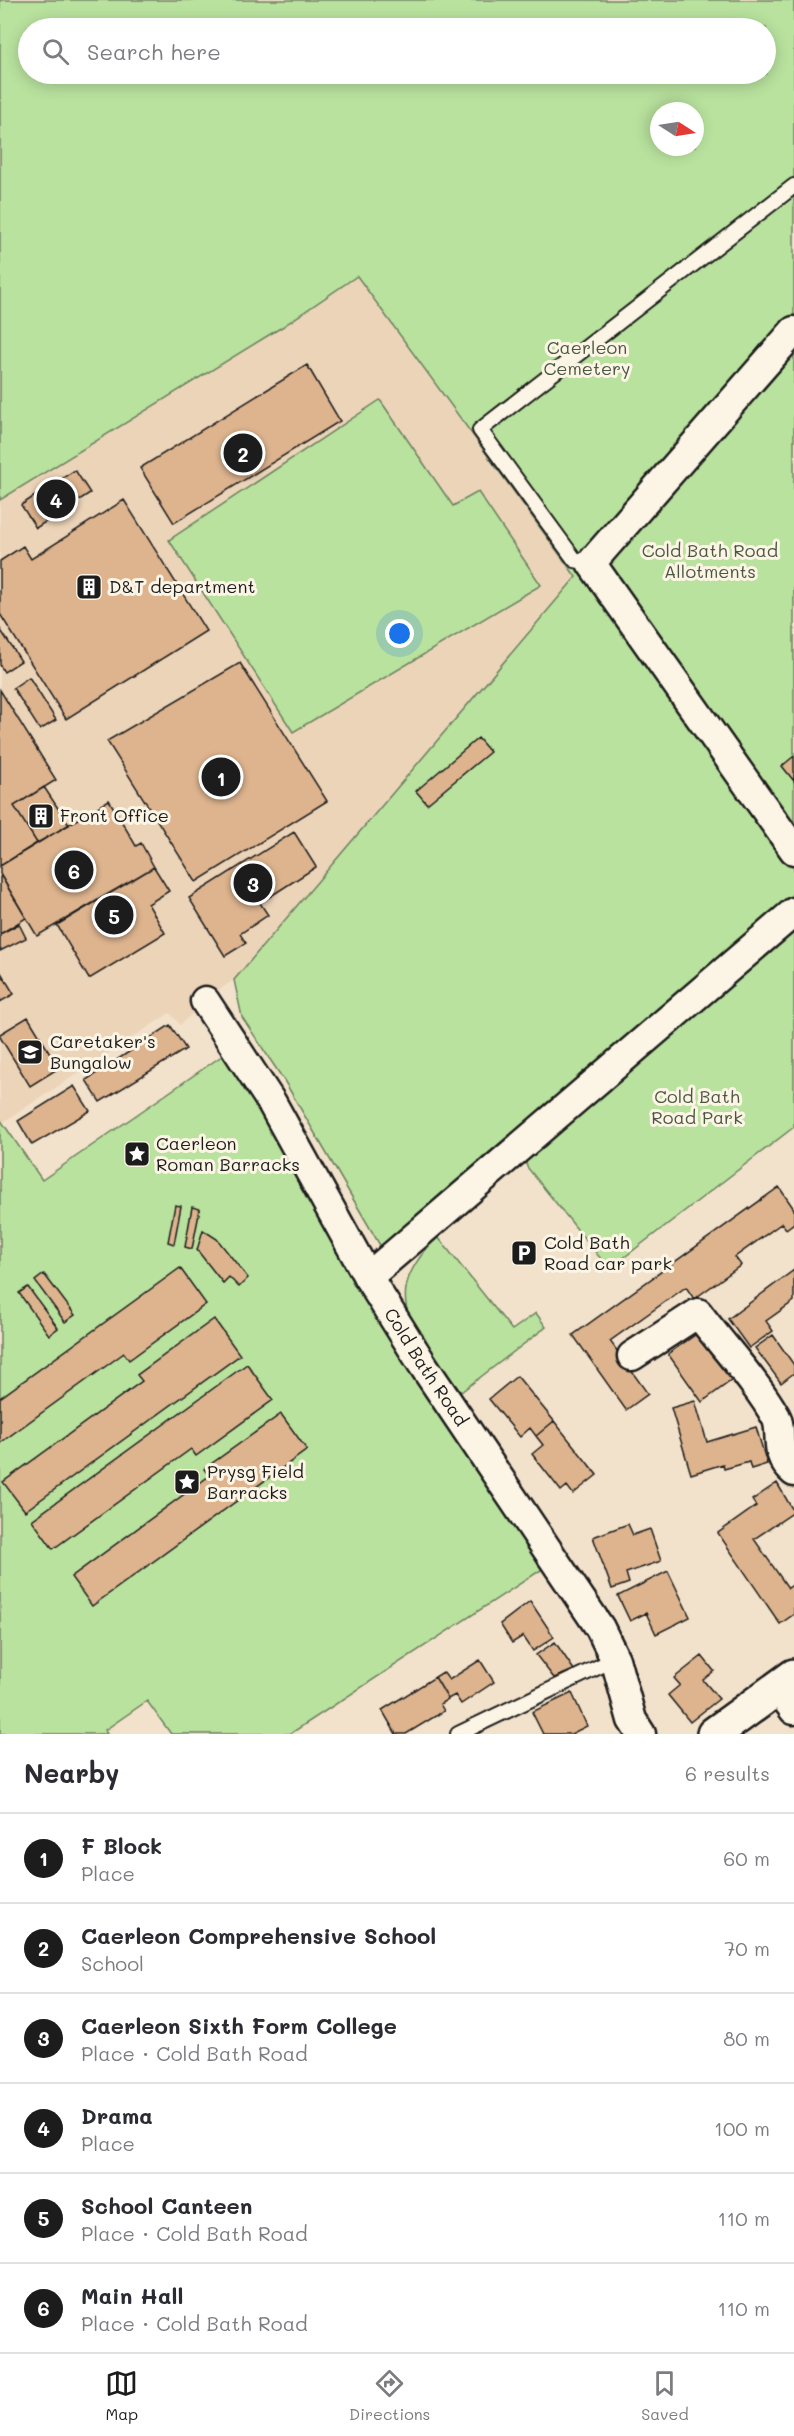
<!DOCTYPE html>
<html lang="en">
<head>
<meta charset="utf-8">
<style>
	:root { --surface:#fff; --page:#f7f7f7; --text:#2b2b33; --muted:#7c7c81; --line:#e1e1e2; --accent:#1c1c1c }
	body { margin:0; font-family:Mali,sans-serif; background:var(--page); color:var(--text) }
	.compass { position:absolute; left:650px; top:102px; width:54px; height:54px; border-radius:50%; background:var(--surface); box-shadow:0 3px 15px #0003; rotate:102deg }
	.you { position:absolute; left:400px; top:634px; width:21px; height:21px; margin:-15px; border:4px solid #fff; border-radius:50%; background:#1a73e8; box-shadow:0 0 0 9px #1a73e833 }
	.badge { display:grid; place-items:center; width:39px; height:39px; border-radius:50%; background:var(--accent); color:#fff; font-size:20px; font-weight:700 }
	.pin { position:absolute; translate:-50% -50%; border:3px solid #fff; box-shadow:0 2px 6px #0006 }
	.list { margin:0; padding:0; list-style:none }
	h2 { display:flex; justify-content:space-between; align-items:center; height:78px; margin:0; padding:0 24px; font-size:26px }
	h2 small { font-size:20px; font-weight:400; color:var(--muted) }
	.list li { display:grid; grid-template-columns:39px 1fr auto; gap:18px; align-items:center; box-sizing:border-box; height:90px; padding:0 24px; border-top:2px solid var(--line) }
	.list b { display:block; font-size:22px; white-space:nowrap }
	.list p { margin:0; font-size:20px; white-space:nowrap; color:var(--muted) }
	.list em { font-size:20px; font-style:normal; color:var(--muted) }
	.icon { flex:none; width:33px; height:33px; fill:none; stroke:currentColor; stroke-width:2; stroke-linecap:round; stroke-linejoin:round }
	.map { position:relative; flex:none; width:794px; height:1734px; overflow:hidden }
	.search { position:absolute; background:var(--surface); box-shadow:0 3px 15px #0003; left:18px; right:18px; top:18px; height:66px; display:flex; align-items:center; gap:15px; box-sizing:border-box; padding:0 21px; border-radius:33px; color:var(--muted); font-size:22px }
	.sheet { height:618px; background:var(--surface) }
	nav { display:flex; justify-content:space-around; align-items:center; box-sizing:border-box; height:84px; border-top:2px solid var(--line); background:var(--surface); font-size:16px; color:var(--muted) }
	nav a { display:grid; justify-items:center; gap:3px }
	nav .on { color:var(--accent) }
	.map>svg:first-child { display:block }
</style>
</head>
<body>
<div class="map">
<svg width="794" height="1734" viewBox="0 0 794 1734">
	<rect width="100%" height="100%" fill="#f3e2cb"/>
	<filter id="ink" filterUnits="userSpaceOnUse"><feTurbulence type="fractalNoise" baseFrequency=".0167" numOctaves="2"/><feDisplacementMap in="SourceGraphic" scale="12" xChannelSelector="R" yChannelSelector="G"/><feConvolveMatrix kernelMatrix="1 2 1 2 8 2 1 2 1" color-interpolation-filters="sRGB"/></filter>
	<g filter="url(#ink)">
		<path fill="#ecd4b9" d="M0,0L28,28V74L357,276L576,577L234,980L213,994L180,1025L170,1013L2,1123L0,1119Z"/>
		<path fill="#b9e29e" stroke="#6a7f5d" stroke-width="1.5" fill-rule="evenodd" d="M0,0H794V889L788,904L381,1247L285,1082L242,1017L234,980L576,577L357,276L282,327L0,500ZM28,28H766V74H28ZM659,111H695V147H659Z
			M380,400L453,506L478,492L541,585L293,732L169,540Z
			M794,933V1127L609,1269L527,1167L524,1155L713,996Z
			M226,1053L544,1568L290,1734H171L147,1701L105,1730L107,1734H0V1119L42,1180Z
			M438,1237L512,1330L536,1313L546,1327L461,1392C418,1334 373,1299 438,1237Z"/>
		<path fill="#ddb48e" stroke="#1c1c1c" stroke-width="1.5" d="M307,365L340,421L174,523L140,468Z
			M75,470L90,493L36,528L21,505Z
			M124,500L206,631L66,719L0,614V561L23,546L31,559Z
			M0,629L21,661L4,672L0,665Z
			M240,663L327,801L196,882L107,741Z
			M29,677L56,720L40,730L13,688Z
			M0,690L56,780L14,806L37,843L0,866Z
			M478,738L490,752L427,804L416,791Z
			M794,756V781L782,766Z
			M44,787L69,825L37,843L14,806Z
			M109,800L136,846L141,843L154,867L37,936L0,874V866Z
			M294,832L316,867L260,903L268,915L240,934L246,943L225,956L189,898Z
			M154,867L169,891L148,904L165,933L89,979L57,925Z
			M1,876L26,918L0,934V877Z
			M19,924L26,938L0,951V934Z
			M0,971L14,994L0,1002Z
			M28,1017L59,1068L30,1086L0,1037V1034Z
			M170,1025L186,1049L100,1102L86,1080Z
			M74,1086L90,1111L32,1145L18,1121Z
			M779,1187L794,1209V1223L786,1229L782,1223L735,1257L741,1265L694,1299L686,1287L610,1341L648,1394L626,1410L573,1335Z
			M175,1205L181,1206L174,1244L168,1242Z
			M192,1207L200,1209L192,1249L185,1247Z
			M203,1230L217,1239L248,1278L239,1287L229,1277L223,1283L197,1250Z
			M180,1268L206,1304L129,1360L124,1353L0,1443V1398Z
			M794,1270V1301L766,1321L773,1331L749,1348L728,1319Z
			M44,1274L75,1315L65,1322L35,1281Z
			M28,1287L58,1328L49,1335L19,1293Z
			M214,1319L240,1355L25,1511L3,1482L142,1381L137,1375Z
			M698,1333L732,1380L702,1402L668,1354Z
			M773,1335L794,1365V1373L781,1383L755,1348Z
			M247,1364L273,1400L196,1456L191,1449L53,1549L32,1520Z
			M517,1376L554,1421L536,1436L530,1428L520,1437L489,1399Z
			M695,1401L707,1442L756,1427L767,1464L751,1469L749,1462L724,1469L723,1464L691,1474L671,1408Z
			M281,1414L307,1450L92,1606L71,1577L209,1476L204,1469Z
			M554,1421L597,1475L573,1494L567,1486L561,1491L532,1454L543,1445L536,1436Z
			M777,1483L794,1512L754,1539L788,1588L794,1584V1614L780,1624L718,1533L756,1506L752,1500Z
			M628,1524L633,1535L650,1529L661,1561L626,1573L629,1583L612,1589L593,1537Z
			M668,1571L690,1617L656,1634L646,1613L630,1621L618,1596Z
			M530,1601L554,1637L533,1651L523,1636L512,1643L500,1624Z
			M555,1642L574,1670L554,1678L536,1655Z
			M702,1656L714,1671L703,1680L719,1699L690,1722L668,1695L680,1685L674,1678Z
			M480,1660L494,1682L461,1704L455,1695L448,1699L435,1677L443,1672L449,1680Z
			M435,1677L448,1699L440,1704L444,1711L406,1734H396L382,1710Z
			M572,1693L587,1726L571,1734H543L532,1712Z"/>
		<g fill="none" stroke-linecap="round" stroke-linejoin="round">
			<defs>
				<path id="service" d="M591,563L575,560L480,430L794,186
					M458,1734L615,1659"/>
				<g id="minor">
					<path d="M794,331L591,563L794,850"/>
					<path id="s1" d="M205,1001L272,1103L368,1277L423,1365L600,1628L615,1659L632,1720L641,1734"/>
					<path d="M368,1277L794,912"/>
					<path d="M632,1356L698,1313C721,1344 758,1384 776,1417C784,1432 772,1454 794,1472"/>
					<path d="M778,1688L794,1710"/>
				</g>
				<path id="tertiary" d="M714,1734L794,1676"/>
			</defs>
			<use href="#service" stroke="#1c1c1c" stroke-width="18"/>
			<use href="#minor" stroke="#1c1c1c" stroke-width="33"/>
			<use href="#tertiary" stroke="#1c1c1c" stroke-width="38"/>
			<use href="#service" stroke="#fcf5e5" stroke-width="14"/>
			<use href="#minor" stroke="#fcf5e5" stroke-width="28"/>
			<use href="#tertiary" stroke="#fcf5e5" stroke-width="33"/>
		</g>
	</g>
	<defs>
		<symbol id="building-square" viewBox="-11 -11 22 22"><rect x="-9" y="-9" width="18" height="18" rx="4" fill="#1c1c1c" stroke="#fcf5e5"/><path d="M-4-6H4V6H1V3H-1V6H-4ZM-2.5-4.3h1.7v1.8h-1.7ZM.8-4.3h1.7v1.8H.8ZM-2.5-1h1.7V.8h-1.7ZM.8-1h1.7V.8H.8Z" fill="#fff"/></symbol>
		<symbol id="school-square" viewBox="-11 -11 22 22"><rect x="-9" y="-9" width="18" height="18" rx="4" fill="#1c1c1c" stroke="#fcf5e5"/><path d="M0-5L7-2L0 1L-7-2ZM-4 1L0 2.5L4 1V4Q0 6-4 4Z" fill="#fff"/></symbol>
		<symbol id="sight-square" viewBox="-11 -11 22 22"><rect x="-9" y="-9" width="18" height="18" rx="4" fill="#1c1c1c" stroke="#fcf5e5"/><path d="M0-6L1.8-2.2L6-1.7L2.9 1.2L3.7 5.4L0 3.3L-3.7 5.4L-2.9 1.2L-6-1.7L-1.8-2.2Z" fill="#fff"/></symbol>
		<symbol id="parking-square" viewBox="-11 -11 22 22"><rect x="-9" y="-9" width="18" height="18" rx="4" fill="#1c1c1c" stroke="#fcf5e5"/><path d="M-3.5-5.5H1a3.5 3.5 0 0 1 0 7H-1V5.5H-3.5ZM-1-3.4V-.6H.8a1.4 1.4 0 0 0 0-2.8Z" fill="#fff"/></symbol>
	</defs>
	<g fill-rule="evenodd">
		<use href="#building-square" x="74" y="572" width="30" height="30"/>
		<use href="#building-square" x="26" y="801" width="30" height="30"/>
		<use href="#school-square" x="15" y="1037" width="30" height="30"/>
		<use href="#sight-square" x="122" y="1139" width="30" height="30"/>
		<use href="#parking-square" x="509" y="1238" width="30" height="30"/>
		<use href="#sight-square" x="172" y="1467" width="30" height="30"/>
	</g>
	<g text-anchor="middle" stroke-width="6" stroke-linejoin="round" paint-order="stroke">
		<g font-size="18" fill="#4b5743" stroke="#fcf5e5">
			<text x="587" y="354">Caerleon<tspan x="587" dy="21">Cemetery</tspan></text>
			<text x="710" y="557">Cold Bath Road<tspan x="710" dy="21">Allotments</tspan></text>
			<text x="697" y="1103">Cold Bath<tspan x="697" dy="21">Road Park</tspan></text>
		</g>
		<g font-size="18" fill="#1c1c1c" stroke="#fcf5e5" text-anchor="start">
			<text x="109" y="593">D&amp;T department</text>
			<text x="60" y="822">Front Office</text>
			<text x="50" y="1048">Caretaker's<tspan x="50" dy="21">Bungalow</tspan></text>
			<text x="156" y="1150">Caerleon<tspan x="156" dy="21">Roman Barracks</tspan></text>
			<text x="544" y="1249">Cold Bath<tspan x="544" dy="21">Road car park</tspan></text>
			<text x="207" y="1478">Prysg Field<tspan x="207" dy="21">Barracks</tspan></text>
		</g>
		<g font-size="18" fill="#1c1c1c" stroke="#fcf5e5">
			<text dy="6" stroke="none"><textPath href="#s1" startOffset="428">Cold Bath Road</textPath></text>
		</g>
	</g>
</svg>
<svg class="compass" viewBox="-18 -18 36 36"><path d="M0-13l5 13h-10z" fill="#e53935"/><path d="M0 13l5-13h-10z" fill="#7c7c81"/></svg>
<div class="you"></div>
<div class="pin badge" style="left:221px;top:777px">1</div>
<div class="pin badge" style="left:243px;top:453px">2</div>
<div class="pin badge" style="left:253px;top:883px">3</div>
<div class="pin badge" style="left:56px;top:499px">4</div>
<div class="pin badge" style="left:114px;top:915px">5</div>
<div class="pin badge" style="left:74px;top:870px">6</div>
<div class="search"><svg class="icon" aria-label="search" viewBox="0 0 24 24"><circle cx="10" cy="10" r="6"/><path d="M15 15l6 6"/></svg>Search here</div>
</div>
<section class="sheet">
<h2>Nearby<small>6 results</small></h2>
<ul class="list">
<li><span class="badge">1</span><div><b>F Block</b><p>Place</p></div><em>60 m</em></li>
<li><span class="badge">2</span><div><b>Caerleon Comprehensive School</b><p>School</p></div><em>70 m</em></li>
<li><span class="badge">3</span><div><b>Caerleon Sixth Form College</b><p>Place · Cold Bath Road</p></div><em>80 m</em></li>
<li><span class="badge">4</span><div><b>Drama</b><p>Place</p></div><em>100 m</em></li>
<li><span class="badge">5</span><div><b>School Canteen</b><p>Place · Cold Bath Road</p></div><em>110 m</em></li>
<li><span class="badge">6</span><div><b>Main Hall</b><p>Place · Cold Bath Road</p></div><em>110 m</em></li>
</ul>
</section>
<nav>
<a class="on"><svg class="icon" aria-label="map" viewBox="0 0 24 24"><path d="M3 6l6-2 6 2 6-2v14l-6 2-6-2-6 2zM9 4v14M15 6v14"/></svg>Map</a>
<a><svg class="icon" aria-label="directions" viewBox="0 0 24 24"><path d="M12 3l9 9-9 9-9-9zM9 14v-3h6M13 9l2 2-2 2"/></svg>Directions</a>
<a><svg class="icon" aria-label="saved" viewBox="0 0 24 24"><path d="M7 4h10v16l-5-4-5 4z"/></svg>Saved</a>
</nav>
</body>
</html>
